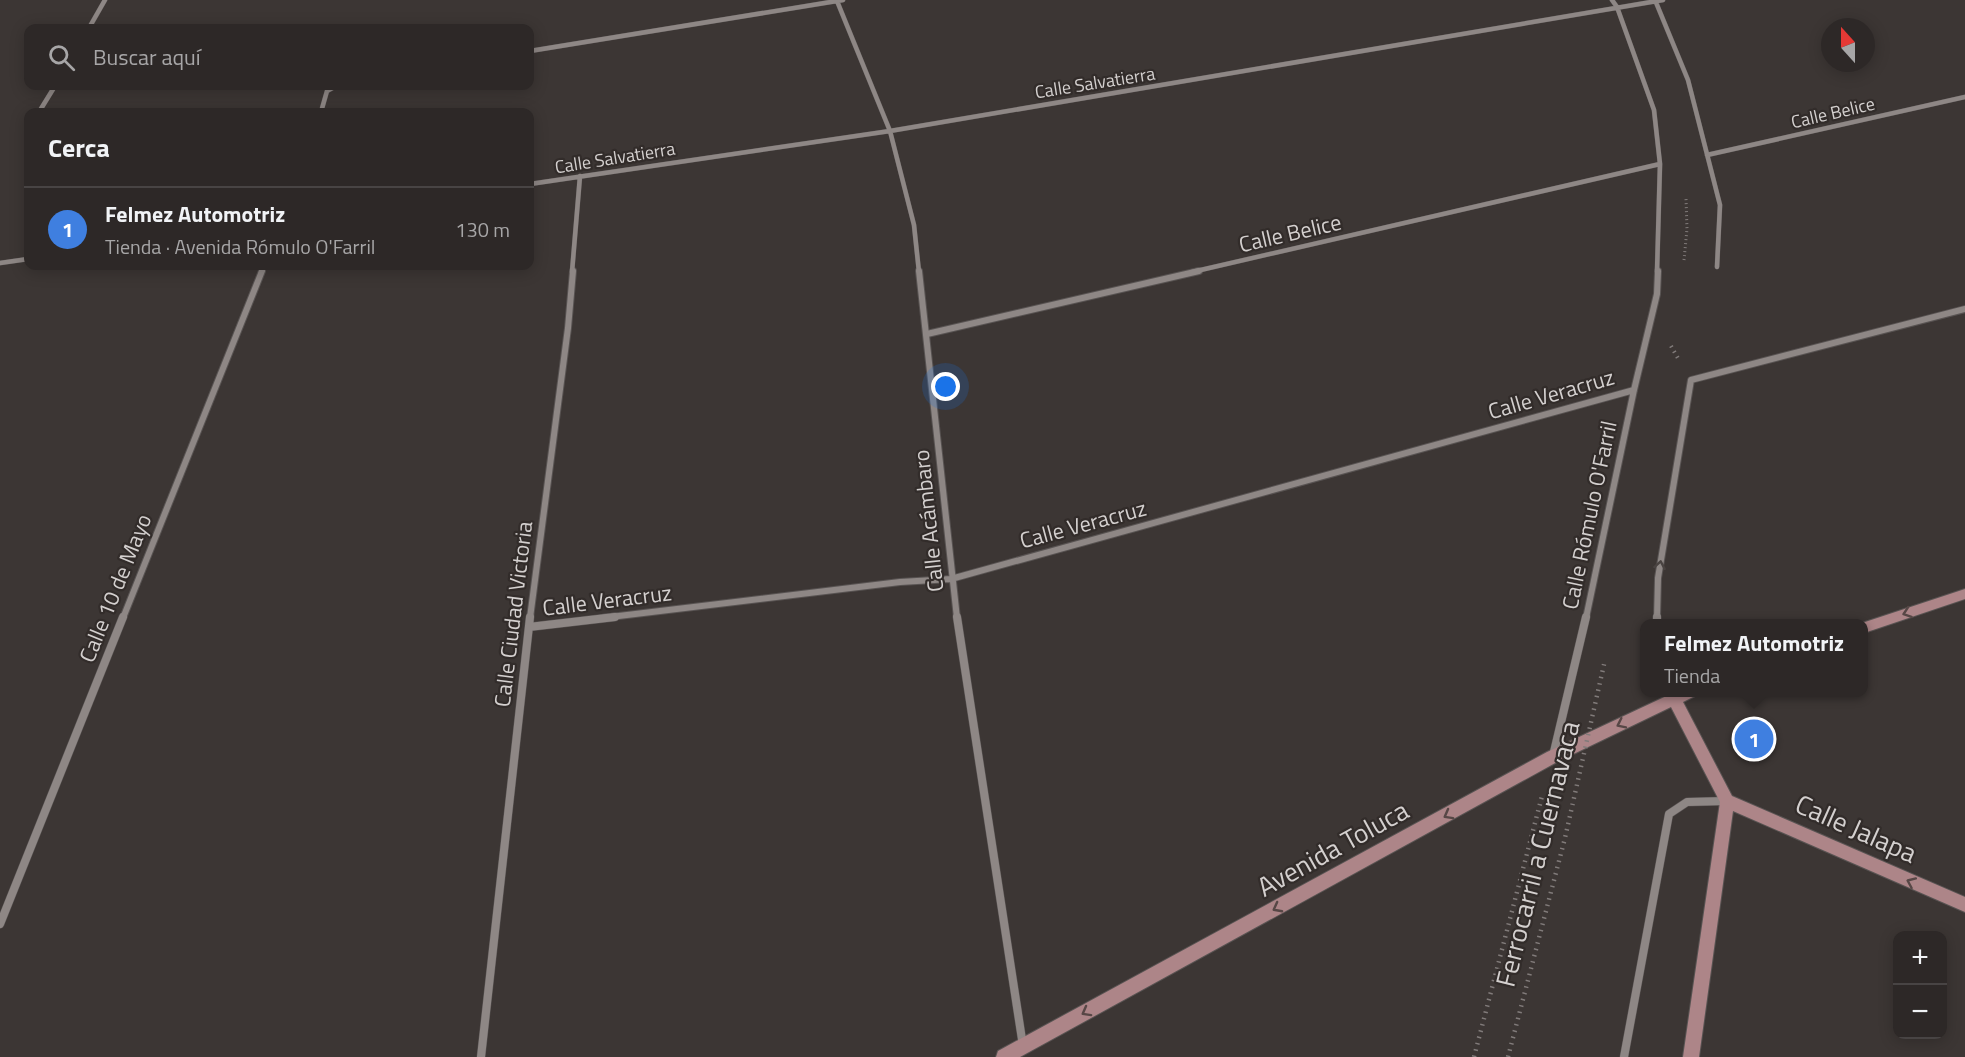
<!DOCTYPE html>
<html lang="es">
<head>
<meta charset="utf-8">
<style>
	:root { --surface:#2d2827; --page:#35302f; --text:#f1f3f6; --muted:#a7a6a7; --line:#484444; --accent:#1a73e8 }
	body { margin:0; font-family:"Titillium Web",sans-serif; background:var(--page); color:var(--text) }
	.controls { position:absolute; right:18px; bottom:18px; display:grid; overflow:hidden; border-radius:12px; box-shadow:0 3px 15px #0003 }
	.controls button { width:54px; height:54px; display:grid; place-items:center; padding:0; border:0; border-bottom:2px solid var(--line); background:var(--surface); color:var(--text); font:30px sans-serif }
	.compass { position:absolute; left:1821px; top:18px; width:54px; height:54px; border-radius:50%; background:var(--surface); box-shadow:0 3px 15px #0003; rotate:339deg }
	.you { position:absolute; left:946px; top:387px; width:21px; height:21px; margin:-15px; border:4px solid #fff; border-radius:50%; background:#1a73e8; box-shadow:0 0 0 9px #1a73e833 }
	.badge { display:grid; place-items:center; width:39px; height:39px; border-radius:50%; background:var(--accent); color:#fff; font-size:20px; font-weight:700 }
	.pin { position:absolute; translate:-50% -50%; border:3px solid #fff; box-shadow:0 2px 6px #0006 }
	.popup { position:absolute; left:1640px; top:619px; width:228px; height:78px; box-sizing:border-box; display:grid; place-content:center; border-radius:12px; background:var(--surface); filter:drop-shadow(0 2px 4px #0005); font-size:20px; white-space:nowrap; color:var(--muted) }
	.popup b { font-size:22px; color:var(--text) }
	.popup::after { content:''; position:absolute; left:50%; top:100%; margin-left:-12px; border:12px solid transparent; border-top-color:var(--surface) }
	.list { margin:0; padding:0; list-style:none }
	h2 { display:flex; justify-content:space-between; align-items:center; height:78px; margin:0; padding:0 24px; font-size:26px }
	h2 small { font-size:20px; font-weight:400; color:var(--muted) }
	.list li { display:grid; grid-template-columns:39px 1fr auto; gap:18px; align-items:center; box-sizing:border-box; height:84px; padding:0 24px; border-top:2px solid var(--line) }
	.list b { display:block; font-size:22px; white-space:nowrap }
	.list p { margin:0; font-size:20px; white-space:nowrap; color:var(--muted) }
	.list em { font-size:20px; font-style:normal; color:var(--muted) }
	.icon { flex:none; width:33px; height:33px; fill:none; stroke:currentColor; stroke-width:2; stroke-linecap:round; stroke-linejoin:round }
	.map { position:relative; flex:none; width:1965px; height:1057px; overflow:hidden }
	.search { position:absolute; background:var(--surface); box-shadow:0 3px 15px #0003; left:24px; top:24px; width:510px; height:66px; display:flex; align-items:center; gap:15px; box-sizing:border-box; padding:0 21px; border-radius:12px; color:var(--muted); font-size:22px }
	.panel { position:absolute; background:var(--surface); box-shadow:0 3px 15px #0003; left:24px; top:108px; width:510px; height:162px; border-radius:12px }
	.map>svg:first-child { display:block }
</style>
</head>
<body>
<div class="map">
<svg width="1965" height="1057" viewBox="0 0 1965 1057">
	<rect width="100%" height="100%" fill="#3c3634"/>
	<g fill="none" stroke-linecap="round" stroke-linejoin="round">
		<defs>
			<path id="street-far2" d="M1612,0L1617,7L1654,110L1660,164L1657,272
				M1655,0L1688,80L1720,205L1717,267
				M837,1L890,131L914,225L919,272
				M89,28L105,0
				M530,51L843,0
				M39,112L55,86
				M321,112L327,91L336,86
				M1707,155L1965,97
				M530,184L890,131L1663,0
				M0,263L28,259
				M261,272L264,266
				M572,272L580,176
				M1192,272L1660,164"/>
			<path id="street-far1" d="M919,271L957,618
				M927,334L1199,271
				M123,618L262,271
				M530,618L568,328L573,271
				M602,618L900,582L951,579L1634,390
				M1586,618L1634,390L1657,294L1658,271
				M1657,618L1658,578L1691,380L1965,309"/>
			<path id="street" d="M957,617L1023,1046
				M1657,624V617
				M529,627L615,617
				M1553,756L1586,617
				M0,924L123,617
				M481,1057L530,617
				M1624,1057L1669,814L1687,802L1726,801"/>
			<path id="secondary" d="M1965,589V599L1864,633V624H1859Z
				M1675,692H1696L1695,696L1683,702L1732,796L1965,897V912L1733,811L1699,1057H1683L1720,802L1671,707L1557,762L1020,1057H996L998,1051L1547,752Z"/>
		</defs>
		<use href="#street-far2" stroke="#585352" stroke-width="5"/>
		<use href="#street-far1" stroke="#585352" stroke-width="8"/>
		<use href="#street" stroke="#585352" stroke-width="9"/>
		<use href="#secondary" stroke="#585352" stroke-width="2"/>
		<path stroke="#817b7a" stroke-width="3" stroke-dasharray="1 3" stroke-linecap="butt" d="M1684,260L1687,229L1686,199"/>
		<path stroke="#817b7a" stroke-width="4" stroke-dasharray="1.5 4.5" stroke-linecap="butt" d="M1671,346L1679,360"/>
		<path stroke="#817b7a" stroke-width="4.5" stroke-dasharray="1.5 5" stroke-linecap="butt" d="M1474,1057L1542,796"/>
		<use href="#street-far2" stroke="#8e8785" stroke-width="4.5"/>
		<use href="#street-far1" stroke="#8e8785" stroke-width="6"/>
		<use href="#street" stroke="#8e8785" stroke-width="8"/>
		<use href="#secondary" fill="#ad8588" fill-rule="evenodd"/>
		<path stroke="#817b7a" stroke-width="4.5" stroke-dasharray="1.5 5" stroke-linecap="butt" d="M1508,1057L1565,838L1605,660"/>
	</g>
	<defs><path id="oneway-chevron" d="M-2-3.5L2.5 0L-2 3.5" fill="none" stroke-width="1.6" stroke-linecap="round" stroke-linejoin="round" transform="scale(1.5)"/></defs>
	<use stroke="#494341" href="#oneway-chevron" transform="translate(1660 565) rotate(-80)"/>
	<g stroke="#574746">
		<use href="#oneway-chevron" transform="translate(1907 613) rotate(161)"/>
		<use href="#oneway-chevron" transform="translate(1621 724) rotate(154)"/>
		<use href="#oneway-chevron" transform="translate(1448 815) rotate(151)"/>
		<use href="#oneway-chevron" transform="translate(1911 882) rotate(-156)"/>
		<use href="#oneway-chevron" transform="translate(1277 908) rotate(152)"/>
		<use href="#oneway-chevron" transform="translate(1086 1012) rotate(151)"/>
	</g>
	<g text-anchor="middle" stroke-width="4.5" stroke-linejoin="round" paint-order="stroke">
		<g font-size="18" fill="#d4d0cf" stroke="#322c2a">
			<text transform="translate(1095 83) rotate(-9)" y="6">Calle Salvatierra</text>
			<text transform="translate(1833 113) rotate(-13)" y="6">Calle Belice</text>
			<text transform="translate(615 158) rotate(-9)" y="6">Calle Salvatierra</text>
		</g>
		<g font-size="22" fill="#d4d0cf" stroke="#322c2a">
			<text transform="translate(1290 233) rotate(-13)" y="8">Calle Belice</text>
			<text transform="translate(1551 394) rotate(-16)" y="8">Calle Veracruz</text>
			<text transform="translate(1589 515) rotate(-78)" y="8">Calle Rómulo O'Farril</text>
			<text transform="translate(928 521) rotate(-96)" y="8">Calle Acámbaro</text>
			<text transform="translate(1083 524) rotate(-15)" y="8">Calle Veracruz</text>
			<text transform="translate(115 588) rotate(-68)" y="8">Calle 10 de Mayo</text>
			<text transform="translate(607 600) rotate(-7)" y="8">Calle Veracruz</text>
			<text transform="translate(513 614) rotate(-83)" y="8">Calle Ciudad Victoria</text>
		</g>
		<g font-size="27" fill="#d4d0cf" stroke="#322c2a">
			<text transform="translate(1856 829) rotate(24)" y="9">Calle Jalapa</text>
			<text transform="translate(1333 849) rotate(-29)" y="9">Avenida Toluca</text>
			<text transform="translate(1538 854) rotate(-76)" y="9">Ferrocarril a Cuernavaca</text>
		</g>
	</g>
</svg>
<div class="controls">
<button>+</button>
<button>−</button>
</div>
<svg class="compass" viewBox="-18 -18 36 36"><path d="M0-13l5 13h-10z" fill="#e53935"/><path d="M0 13l5-13h-10z" fill="#a7a6a7"/></svg>
<div class="you"></div>
<div class="pin badge" style="left:1754px;top:739px;background:#3f7fe0">1</div>
<div class="popup"><b>Felmez Automotriz</b>Tienda</div>
<div class="search"><svg class="icon" aria-label="search" viewBox="0 0 24 24"><circle cx="10" cy="10" r="6"/><path d="M15 15l6 6"/></svg>Buscar aquí</div>
<section class="panel">
<h2>Cerca<small></small></h2>
<ul class="list">
<li><span class="badge" style="background:#3f7fe0">1</span><div><b>Felmez Automotriz</b><p>Tienda · Avenida Rómulo O'Farril</p></div><em>130 m</em></li>
</ul>
</section>
</div>
</body>
</html>
